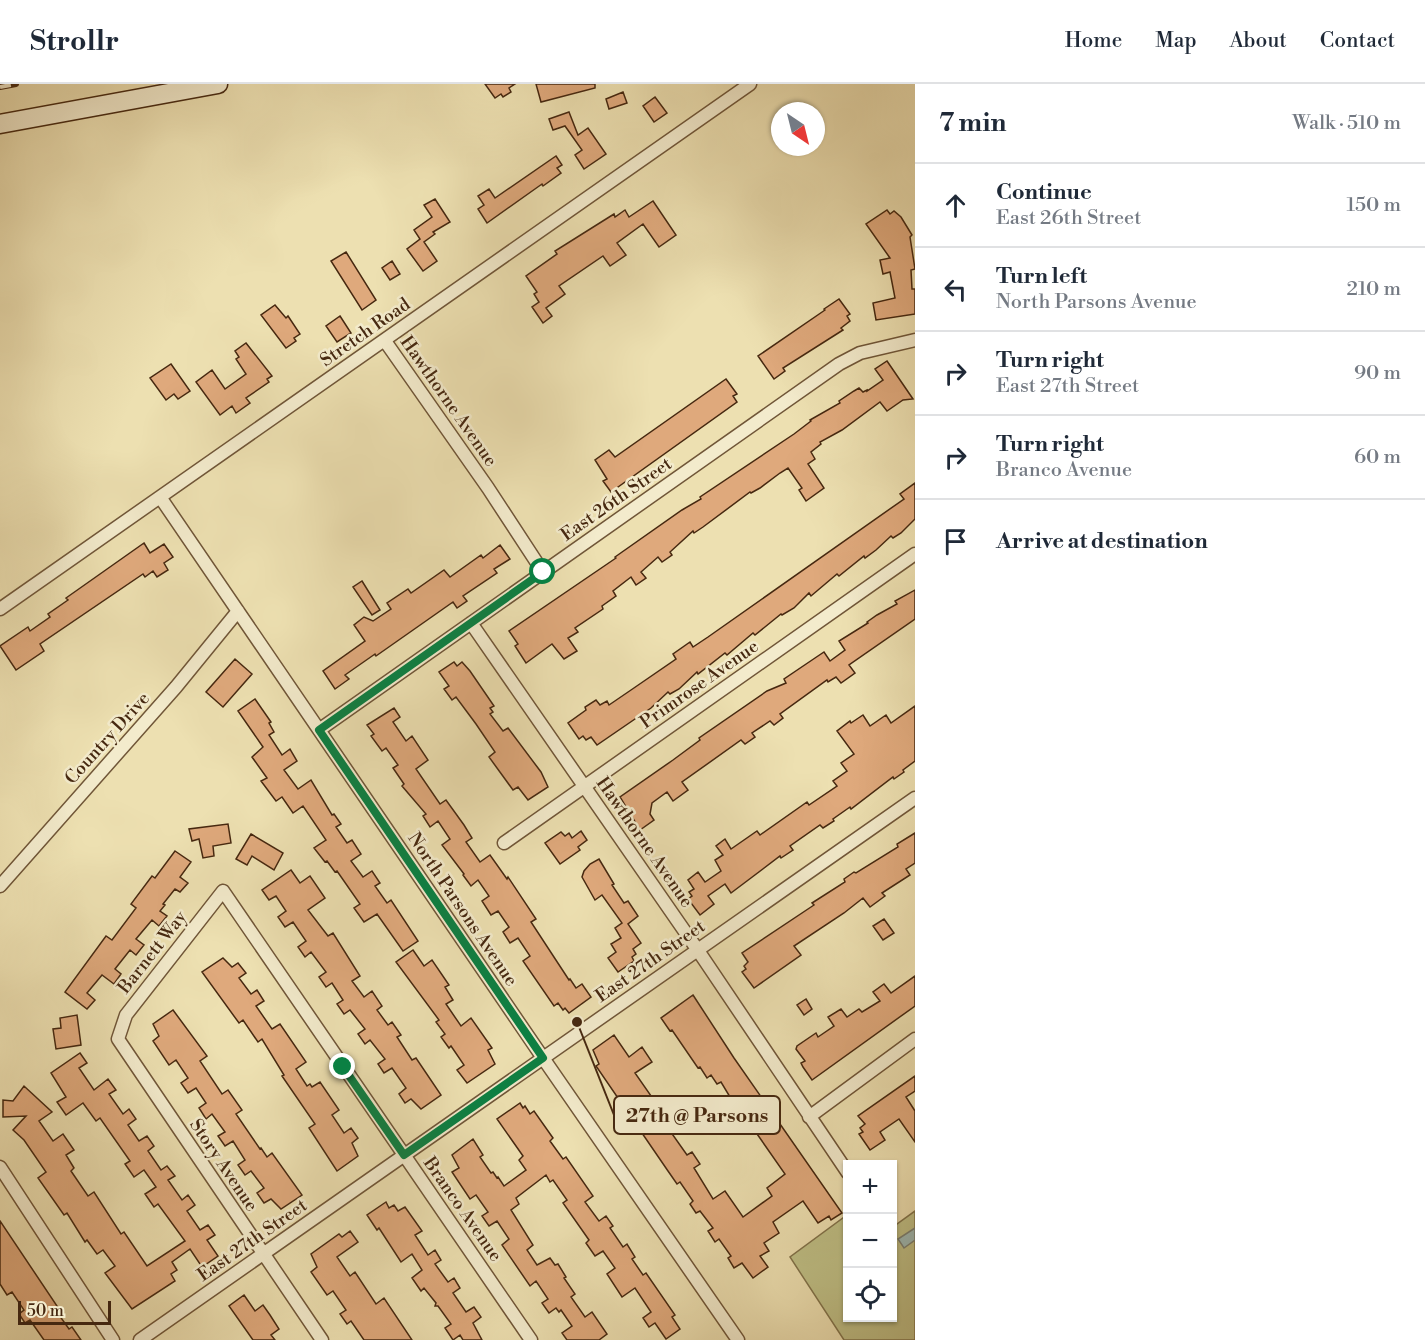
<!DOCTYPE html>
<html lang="en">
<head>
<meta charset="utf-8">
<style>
	:root { --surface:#fff; --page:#f6f6f7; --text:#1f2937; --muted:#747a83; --line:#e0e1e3 }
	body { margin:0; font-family:"Libre Bodoni",serif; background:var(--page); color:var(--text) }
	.controls { position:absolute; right:18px; bottom:18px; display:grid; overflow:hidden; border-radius:0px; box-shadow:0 2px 4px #0004 }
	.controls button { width:54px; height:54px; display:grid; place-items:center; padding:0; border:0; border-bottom:2px solid var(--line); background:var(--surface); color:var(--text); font:30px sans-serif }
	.compass { position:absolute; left:771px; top:18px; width:54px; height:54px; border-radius:50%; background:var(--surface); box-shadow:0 2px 4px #0004; rotate:145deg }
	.scale { position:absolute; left:18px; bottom:15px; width:93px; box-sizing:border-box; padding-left:6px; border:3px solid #462810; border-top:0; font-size:16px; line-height:21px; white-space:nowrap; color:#462810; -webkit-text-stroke:4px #f3ebcc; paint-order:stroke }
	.stop { position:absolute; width:18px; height:18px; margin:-14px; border:4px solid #0b8043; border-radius:50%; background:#fff }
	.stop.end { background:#0b8043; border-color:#fff; box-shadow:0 2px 6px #0008 }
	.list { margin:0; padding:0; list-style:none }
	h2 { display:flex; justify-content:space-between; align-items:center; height:78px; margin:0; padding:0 24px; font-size:26px }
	h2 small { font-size:20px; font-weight:400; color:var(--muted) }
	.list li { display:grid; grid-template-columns:39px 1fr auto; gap:18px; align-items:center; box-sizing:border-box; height:84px; padding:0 24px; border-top:2px solid var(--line) }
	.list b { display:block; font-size:22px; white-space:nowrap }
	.list p { margin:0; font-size:20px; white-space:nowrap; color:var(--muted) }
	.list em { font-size:20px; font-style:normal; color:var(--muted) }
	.icon { flex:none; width:33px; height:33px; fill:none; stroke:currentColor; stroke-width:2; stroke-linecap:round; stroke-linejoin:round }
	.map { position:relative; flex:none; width:915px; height:1256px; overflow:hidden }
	header { display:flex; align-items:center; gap:36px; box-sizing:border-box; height:84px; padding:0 30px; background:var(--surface); border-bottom:2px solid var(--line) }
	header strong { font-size:28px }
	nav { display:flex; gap:33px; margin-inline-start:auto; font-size:21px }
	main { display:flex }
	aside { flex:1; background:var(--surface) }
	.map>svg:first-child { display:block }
</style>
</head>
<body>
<header>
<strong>Strollr</strong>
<nav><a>Home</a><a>Map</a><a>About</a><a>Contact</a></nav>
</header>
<main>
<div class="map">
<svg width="915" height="1256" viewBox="0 0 915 1256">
	<rect width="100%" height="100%" fill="#ede0b1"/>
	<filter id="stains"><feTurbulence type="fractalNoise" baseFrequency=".00333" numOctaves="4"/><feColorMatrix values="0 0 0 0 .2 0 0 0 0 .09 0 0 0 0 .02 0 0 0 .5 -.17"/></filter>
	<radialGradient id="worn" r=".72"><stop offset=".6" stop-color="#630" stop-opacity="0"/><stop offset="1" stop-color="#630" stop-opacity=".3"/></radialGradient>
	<path fill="#bfc087" stroke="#82744c" stroke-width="1.5" d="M915,1127V1256H844L790,1173L847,1131L848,1234H892L893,1143Z"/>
	<path fill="#9dbab6" stroke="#7a8074" stroke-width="1.5" d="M915,1144V1156L904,1164L898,1155Z"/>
	<path fill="#dfa97c" stroke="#462810" stroke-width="1.5" d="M485,0H515L509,4L511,8L503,13L501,10L495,14Z
		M536,0H595V4L541,18Z
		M623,8L627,19L609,25L606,15Z
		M655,13L667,29L654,38L643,22Z
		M569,28L578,51L588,44L606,70L584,85L575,71L582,66L565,42L553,46L549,35Z
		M556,72L562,81L557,84L561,89L543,102L542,100L487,139L478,125L484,121L478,112L489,105L495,114Z
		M435,115L450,138L433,148L435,150L424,158L437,177L423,187L407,165L420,155L414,146L432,133L424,121Z
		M653,117L676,151L659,163L643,140L617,159L626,171L610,182L603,172L559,202L565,210L546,224L552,232L543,239L532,223L539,218L534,210L537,208L526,192L557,170L555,167L614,130L615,133L625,126L629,133Z
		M887,126L890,130L894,127L901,133L912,151L910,153L915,185L911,186L912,205H915V230L876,236L873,219L895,214L890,188L883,190L880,176L890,174L866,140Z
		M346,168L376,216L362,226L331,177Z
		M392,177L400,190L390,196L382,184Z
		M839,215L850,230L847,232L850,237L841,244L843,246L783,284L785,287L774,295L758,272L825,226L824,225Z
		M275,221L286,234L288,232L300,250L294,254L296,257L286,264L261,231Z
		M340,232L351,249L337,258L326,242Z
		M246,259L272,292L267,295L269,298L246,314L250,319L236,329L232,322L220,331L196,298L212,286L225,305L246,290L236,275L239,273L235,267Z
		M887,277L913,315L903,316L887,327L880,318L842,346L820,358L821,360L811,368L815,375L808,380L824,404L806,417L799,406L802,404L788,384L780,389L760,404L751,409L750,408L703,443L694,449L693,447L670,468L672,471L662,478L658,473L641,488L646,494L636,501L631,493L613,507L616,512L602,522L603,525L575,544L578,548L568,554L577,567L564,575L552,560L526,579L515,562L518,560L509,547L616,474L615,473L682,426L701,415L700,413L794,350L811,337L810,336L840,319L839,317L854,307L859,304L863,308L867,306V307L883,296L875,285Z
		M171,280L190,307L178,315L174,310L166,316L150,294Z
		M726,295L737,310L733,312L737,318L611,408L603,397L607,395L595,376L609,366L615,373Z
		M915,399V435L901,449L893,454L891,452L876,466L865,474L864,472L839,492L837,490L811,512L809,509L794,524L782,531L781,530L755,551L753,549L727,571L725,569L698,590L697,588L679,605L670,610L668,608L651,624L597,661L591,653L586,656L583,652L579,655L568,639L586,626L585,623L596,616L600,621L607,617L609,621L631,606L676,575L673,570L690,558L693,563L708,553L904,415L900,410Z
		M144,459L150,469L164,460L173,473L164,479L168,486L157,493L153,487L145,493L143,490L40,560L44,567L16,586L0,562L28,543L30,547L50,533L48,530L68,516L66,514Z
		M500,461L510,475L494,485L497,489L463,512L467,517L457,524L453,518L376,572L375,570L345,591L349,595L335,605L323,587L365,557L354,541L364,533L373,537L391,525L387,519L408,505L411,509L444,486L450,493L481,471L483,474Z
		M362,497L380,526L372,531L353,503Z
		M915,506V535L849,581L855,589L841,599L836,593L828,598L827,596L780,630L783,634L774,641L770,637L752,649L755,653L745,660L741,656L682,698L688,706L673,717L667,708L652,719L650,730L654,736L640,746L620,713L673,676L700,656L699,654L767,607L786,599L784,595L815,574L824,568L830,577L845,566L839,557L868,539L867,538L877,531L897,520L895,517Z
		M235,575L252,590L223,623L206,608Z
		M454,578L457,582L462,578L470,587L494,622L490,624L493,628L490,630L503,647L508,644L541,688L548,703L528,716L518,703L513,706L489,673L495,668L476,640L456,613L452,616L444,605L449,602L439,588Z
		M255,615L271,638L269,639L274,648L269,651L282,671L290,665L297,677L284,686L298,705L311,696L332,731L334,730L341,740L336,743L347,759L352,756L361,770L351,777L363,793L372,787L380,799L375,802L387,819L391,816L418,857L403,867L377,830L364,838L354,824L360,820L337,787L335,788L327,777L325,778L314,764L326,756L303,722L293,729L282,713L276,717L261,697L267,694L252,673L263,663L238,627Z
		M915,622V677L903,686L904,688L894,695L893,693L851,725L850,723L833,735L834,737L823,744L820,741L790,762L793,766L781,774L780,772L731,809L725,800L708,812L714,820L700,831L688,815L692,812L689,808L694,805L688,796L698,788L705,798L721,787L715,776L723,771L716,762L725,755L731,765L757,747L760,751L807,718L809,721L837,702L833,697L847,687L841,679L854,670L837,647L850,637L851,639L863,631L870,642L886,631L891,639Z
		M394,624L400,633L393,638L406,657L412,652L428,676L416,685L440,720L446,716L464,741L472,754L466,758L480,778L490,771L507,795L508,793L536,835L531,838L569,896L570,895L576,904L582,900L591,913L569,929L565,924L563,926L558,919L554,922L523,877L530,872L518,854L510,859L503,848L509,843L498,827L491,831L482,817L489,812L478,796L471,802L463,791L464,790L442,761L450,755L438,737L430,743L423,732L426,730L402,702L404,700L393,684L398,681L386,664L382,667L371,652L374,650L367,641Z
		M228,740L231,759L213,762L214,772L203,774L199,755L192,757L189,745Z
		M581,747L587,756L578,763L580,766L560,780L545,759L561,748L565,752L569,749L572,754Z
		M915,749V779L906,785L910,791L882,809L885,812L870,823L863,814L844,829L794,862L801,871L754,904L742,888L746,885L744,882L748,878L742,869L814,821L812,819L845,798L844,795L854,788L856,789L898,763L897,760Z
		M251,750L283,769L274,786L252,772L247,781L236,775Z
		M175,767L191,778L180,793L188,799L180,808L175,805L163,820L165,821L160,827L167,832L159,842L152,836L136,855L144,861L136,871L130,866L115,885L121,890L114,900L102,891L87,909L95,916L87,925L65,908L106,852L112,856L136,824L131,820L152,792L155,794Z
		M599,775L614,800L612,801L624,819L628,817L638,832L628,840L641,859L633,865L636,870L632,873L634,877L618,888L608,874L616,868L611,860L621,854L615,844L622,839L602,811L595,816L582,793L584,787L590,780Z
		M291,786L300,799L310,792L325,814L308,826L328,852L333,849L360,892L352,897L364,913L372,907L382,922L377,926L388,941L392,938L401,951L397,953L412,976L416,974L441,1011L421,1025L411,1015L405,1019L399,1010L406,1004L392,984L384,989L378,980L385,975L370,956L365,960L358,950L365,945L350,926L344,930L337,920L343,916L332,899L326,903L319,893L326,888L311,868L305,873L298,863L306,857L293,838L285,843L278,833L286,827L276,812L269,816L262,806Z
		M884,835L894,849L883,856L873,842Z
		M413,866L424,882L432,876L449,901L445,903L453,916L446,920L461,942L471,934L492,964L488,966L495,980L467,999L457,986L464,981L451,962L449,964L441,953L445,950L436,938L439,936L396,878Z
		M223,874L232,883L238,879L246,889L239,894L251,910L257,906L264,917L256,922L272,945L280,940L306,978L296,985L307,1002L310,1000L312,1003L320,998L339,1026L332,1031L344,1049L351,1044L358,1054L352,1059L358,1072L337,1087L309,1044L315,1040L282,992L284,991L262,955L258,958L243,936L239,939L202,888Z
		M915,892V922L812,996L803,983L801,979L805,977L796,965L797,962L816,949L818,953L834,942L828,933L841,925L847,933L859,925L862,928L880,917L873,908L884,900L891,909Z
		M693,911L734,974L842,1129L831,1136L829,1132L818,1139L803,1117L773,1138L779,1149L764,1159L769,1167L760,1172L768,1183L753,1194L742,1179L734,1184L728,1174L731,1172L719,1155L715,1158L708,1147L713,1144L700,1127L696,1129L690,1120L693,1117L680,1098L677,1100L668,1087L596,982L599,980L593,966L614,951L629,973L642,963L652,978L635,989L656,1019L650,1024L665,1046L668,1044L687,1071L692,1068L700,1080L694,1084L713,1115L725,1107L743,1133L772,1112L767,1104L785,1090L741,1027L739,1028L721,998L717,1000L711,991L707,994L700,983L698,984L672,946L670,947L661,934Z
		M806,915L812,925L804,931L797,921Z
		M173,926L207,972L200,977L222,1010L228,1006L242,1026L236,1030L260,1065L261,1064L267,1073L272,1069L302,1111L281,1125L271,1115L264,1119L257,1109L264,1104L251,1087L245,1091L238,1081L245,1076L233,1057L225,1062L218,1052L225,1048L212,1030L206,1035L199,1024L206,1019L196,1004L188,1009L181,999L188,994L176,976L169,981L153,957L159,952L153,940Z
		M77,931L81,961L56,965L53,945L61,944L60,934Z
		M80,969L87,979L79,984L94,1006L108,995L116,1006L109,1010L123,1030L129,1025L136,1035L128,1041L139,1057L147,1052L154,1062L148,1067L161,1086L167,1082L175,1092L168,1096L182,1116L188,1111L195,1121L187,1127L200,1146L208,1141L215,1151L207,1156L218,1172L202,1183L190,1165L172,1178L177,1186L171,1190L175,1197L132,1225L105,1189L115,1182L103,1166L97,1170L87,1156L85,1158L67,1129L64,1131L38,1094L46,1088L24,1056L13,1046L26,1032L3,1033V1016L13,1017L24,1002L52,1028L39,1037L53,1057L63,1050L74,1066L66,1071L74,1084L71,1087L88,1112L94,1108L121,1150L124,1148L147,1182L185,1157L158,1120L154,1123L145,1110L156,1103L144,1086L134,1093L125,1080L130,1077L100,1034L96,1037L83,1019L66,1031L57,1018L66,1013L51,989Z
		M915,992V1007L906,1013L915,1027V1058L899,1035L880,1048L885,1056L870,1066L859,1050L863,1048L860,1044L865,1040L858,1032Z
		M520,1019L523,1024L525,1022L530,1030L534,1027L553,1054L550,1057L563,1075L566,1073L593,1112L585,1118L599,1137L606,1132L613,1142L610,1144L623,1163L627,1160L635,1173L632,1175L643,1191L646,1189L675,1231L672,1233L680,1245L666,1255L655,1239L649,1243L643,1234L651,1228L635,1204L622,1213L607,1190L615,1184L603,1167L595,1172L586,1159L589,1156L563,1119L567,1116L553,1096L550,1098L546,1091L516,1114L519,1120L511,1126L533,1161L527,1166L537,1181L550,1174L555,1181L558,1180L566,1193L564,1194L575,1210L571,1213L585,1233L592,1228L607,1250L599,1256H567L562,1249L572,1242L561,1226L559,1228L556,1224L549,1229L542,1219L548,1215L536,1197L530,1202L502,1161L509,1155L497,1137L489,1142L482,1132L488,1128L476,1111L470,1115L452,1088L459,1084L452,1071L473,1055L483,1071L480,1073L491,1089L493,1088L497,1094L498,1093L504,1102L526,1086L519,1076L523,1072L497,1035Z
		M386,1118L389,1124L394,1121L398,1127L405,1123L422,1147L415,1151L428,1171L435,1166L441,1176L435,1180L448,1198L454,1194L460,1204L453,1209L466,1228L474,1223L481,1233L473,1239L482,1256H463L460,1251L453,1256L445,1244L451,1240L438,1222H435L436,1219L424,1204L421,1207L412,1194L422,1186L412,1170L401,1178L379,1144L377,1146L367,1131Z
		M0,1137L57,1222L54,1224L69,1245L72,1243L81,1256H44L30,1236L25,1239L19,1230L24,1226L12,1208L7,1211L0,1200Z
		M350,1147L358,1158L337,1173L350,1192L355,1188L376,1220L384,1214L412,1256H364L351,1237L347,1240L340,1230L346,1226L333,1207L327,1211L311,1188L317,1183L311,1170L339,1150L342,1153Z
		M244,1211L255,1227L263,1221L270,1231L279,1245L271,1251L275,1256H253L229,1222Z"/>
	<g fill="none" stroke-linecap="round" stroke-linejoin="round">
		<defs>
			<path id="street" d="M385,257L488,404L543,488
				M160,413L543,974L738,1256
				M0,525L750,0
				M471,539L697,865L848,1089
				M319,646L839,280L860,269L915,256
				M504,759L915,470
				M0,802L176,603L238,527
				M809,1033L915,955
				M0,1083L113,1256
				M140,1256L915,714
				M322,1256L118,955L126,931L223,807L531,1256"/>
			<path id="secondary" d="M0,40L218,0"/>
		</defs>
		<use href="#street" stroke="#705638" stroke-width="15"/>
		<use href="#secondary" stroke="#462810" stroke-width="21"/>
		<use href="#street" stroke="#f3ebcc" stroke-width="12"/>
		<use href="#secondary" stroke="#f3ebcc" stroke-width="18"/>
		<defs>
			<path id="rail" d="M0,3L16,0"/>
		</defs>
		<use href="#rail" stroke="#462810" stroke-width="6"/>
		<use href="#rail" stroke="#f3ebcc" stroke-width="4" stroke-dasharray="11" stroke-linecap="butt"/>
	</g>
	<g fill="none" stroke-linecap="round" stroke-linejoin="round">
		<path stroke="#0b8043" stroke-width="8" d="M343,983L404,1071L543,974L319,646L543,488"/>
	</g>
	<g text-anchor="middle" stroke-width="5" stroke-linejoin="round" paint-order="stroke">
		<g font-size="18" fill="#462810" stroke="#f3ebcc">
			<text transform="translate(365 248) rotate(-35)" y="6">Stretch Road</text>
			<text transform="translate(449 317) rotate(55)" y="6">Hawthorne Avenue</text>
			<text transform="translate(616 415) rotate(-35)" y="6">East 26th Street</text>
			<text transform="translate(699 600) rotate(-35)" y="6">Primrose Avenue</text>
			<text transform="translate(107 654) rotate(-48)" y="6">Country Drive</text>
			<text transform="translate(645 758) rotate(55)" y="6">Hawthorne Avenue</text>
			<text transform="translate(463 825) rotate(56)" y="6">North Parsons Avenue</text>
			<text transform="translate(152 868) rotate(-52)" y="6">Barnett Way</text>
			<text transform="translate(650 877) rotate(-35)" y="6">East 27th Street</text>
			<text transform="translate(224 1081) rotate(56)" y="6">Story Avenue</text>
			<text transform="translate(463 1125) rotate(55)" y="6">Branco Avenue</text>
			<text transform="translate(252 1156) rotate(-35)" y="6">East 27th Street</text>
		</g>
	</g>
	<path fill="none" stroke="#462810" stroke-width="2" d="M577 938L614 1031"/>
	<circle fill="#462810" stroke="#f3ebcc" stroke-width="2" cx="577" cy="938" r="6"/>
	<rect fill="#f3ebcc" stroke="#462810" stroke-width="2" x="614" y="1012" width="166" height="38" rx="6"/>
	<g font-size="20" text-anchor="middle" font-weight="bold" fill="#462810">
		<text x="697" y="1038">27th @ Parsons</text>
	</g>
	<rect width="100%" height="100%" filter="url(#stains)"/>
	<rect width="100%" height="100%" fill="url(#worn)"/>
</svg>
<div class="controls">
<button>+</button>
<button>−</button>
<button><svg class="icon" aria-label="locate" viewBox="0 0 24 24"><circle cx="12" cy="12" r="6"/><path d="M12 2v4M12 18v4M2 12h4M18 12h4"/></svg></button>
</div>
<svg class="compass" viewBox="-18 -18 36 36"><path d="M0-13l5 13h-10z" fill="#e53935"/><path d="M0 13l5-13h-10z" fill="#747a83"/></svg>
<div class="scale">50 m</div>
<div class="stop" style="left:543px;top:488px"></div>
<div class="stop end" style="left:343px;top:983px"></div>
</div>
<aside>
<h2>7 min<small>Walk · 510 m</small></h2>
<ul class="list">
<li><svg class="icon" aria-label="ahead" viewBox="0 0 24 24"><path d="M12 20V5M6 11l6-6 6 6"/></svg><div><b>Continue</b><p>East 26th Street</p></div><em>150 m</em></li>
<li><svg class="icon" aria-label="left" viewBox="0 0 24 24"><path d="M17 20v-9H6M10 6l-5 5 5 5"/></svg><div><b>Turn left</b><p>North Parsons Avenue</p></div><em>210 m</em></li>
<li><svg class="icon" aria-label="right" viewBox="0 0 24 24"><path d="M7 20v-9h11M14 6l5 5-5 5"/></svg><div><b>Turn right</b><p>East 27th Street</p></div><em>90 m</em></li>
<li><svg class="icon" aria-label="right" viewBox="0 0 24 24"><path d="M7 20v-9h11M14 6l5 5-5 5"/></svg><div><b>Turn right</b><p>Branco Avenue</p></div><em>60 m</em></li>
<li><svg class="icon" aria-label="arrive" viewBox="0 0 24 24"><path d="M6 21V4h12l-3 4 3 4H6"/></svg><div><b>Arrive at destination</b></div></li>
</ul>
</aside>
</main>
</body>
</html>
